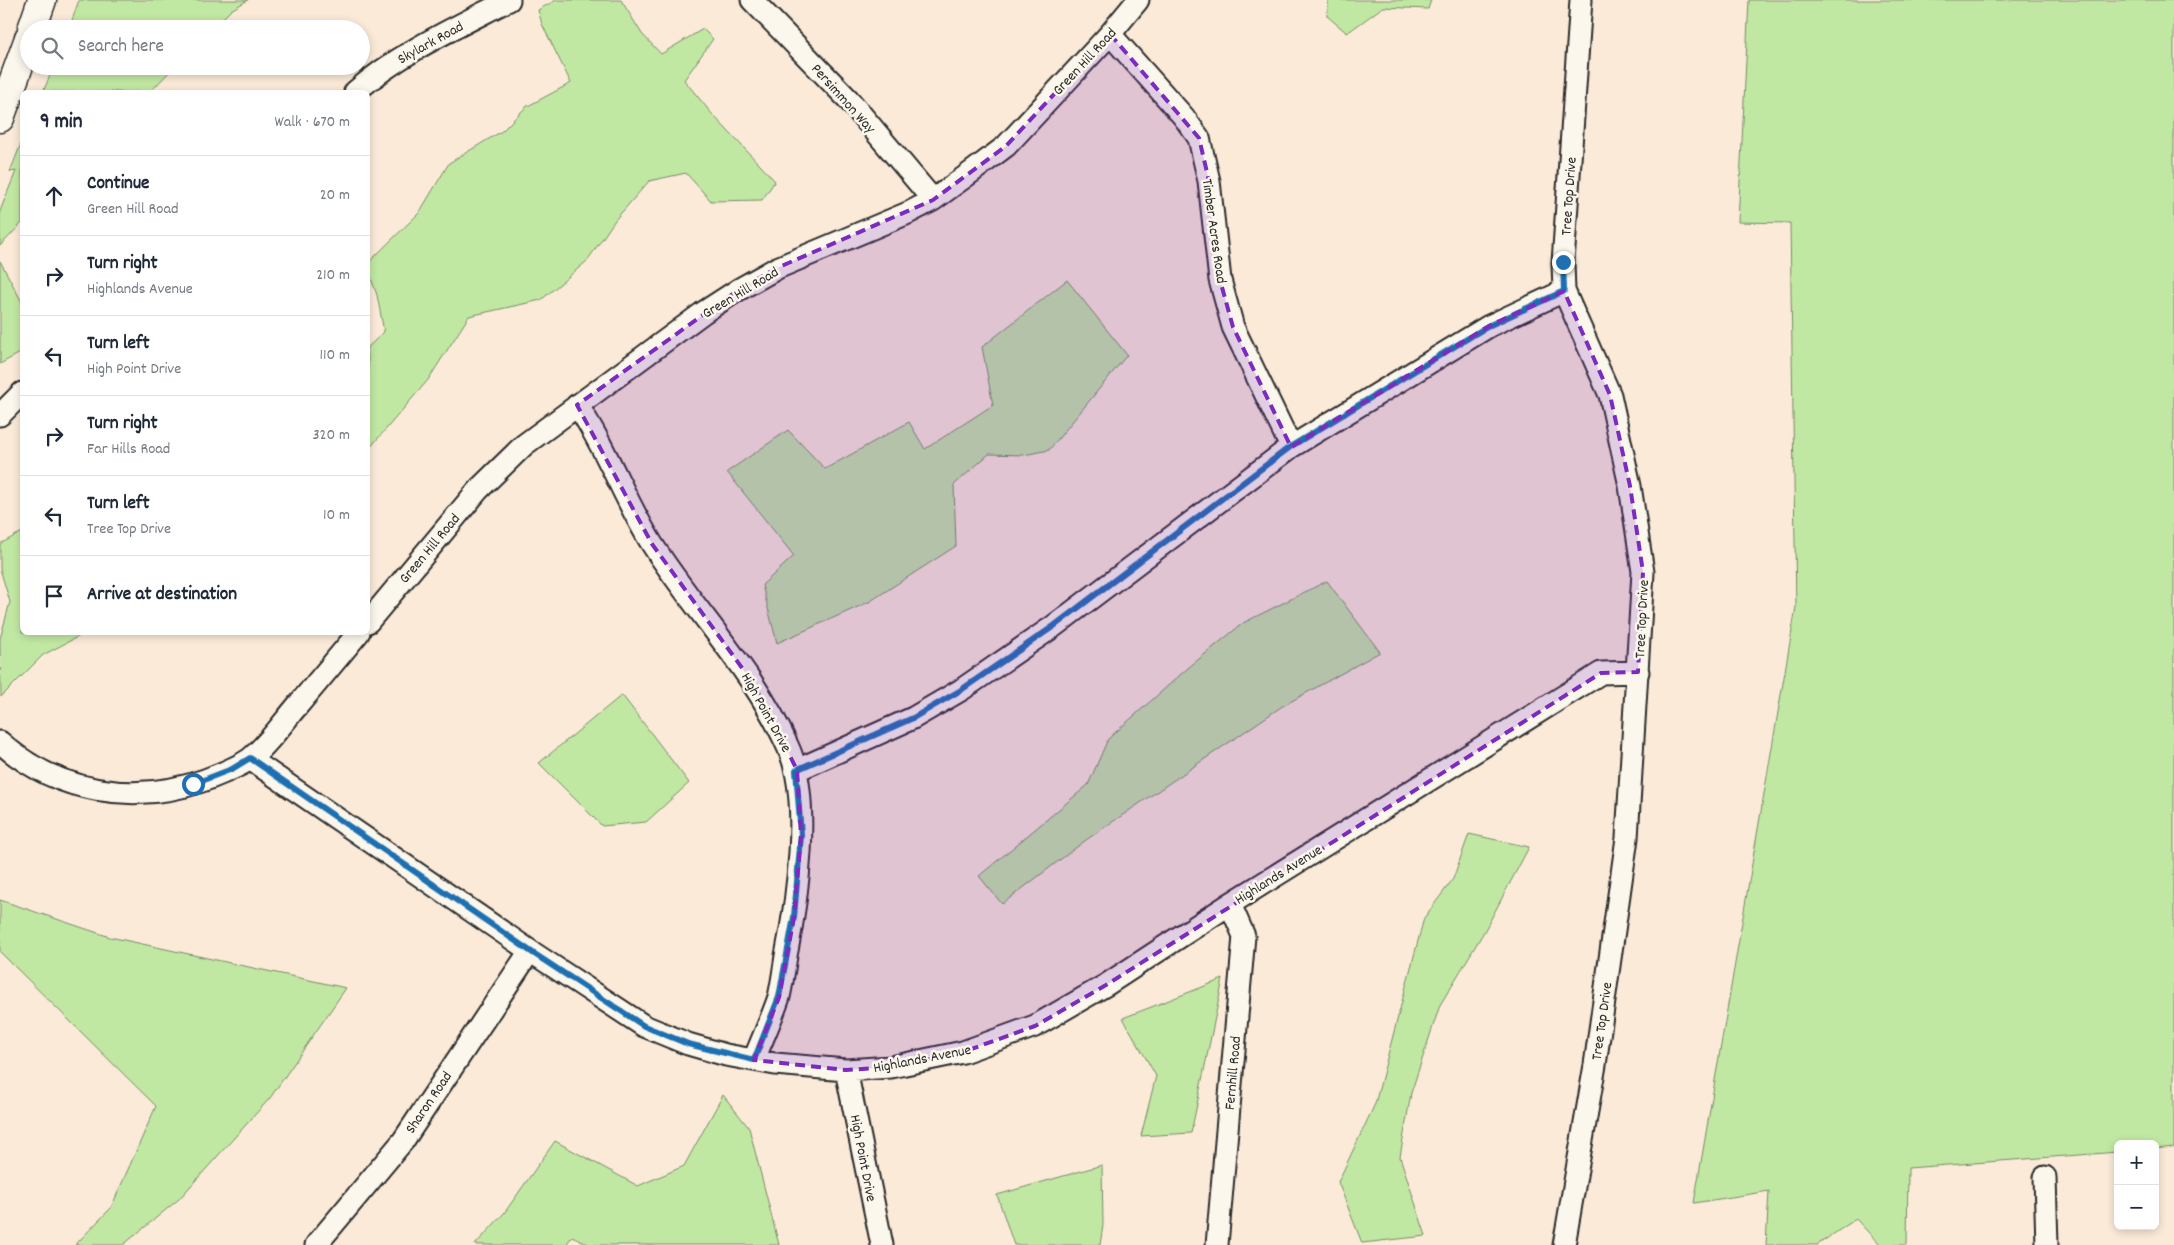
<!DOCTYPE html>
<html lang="en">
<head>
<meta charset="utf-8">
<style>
	:root { --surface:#fff; --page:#f2f2f3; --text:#1f2937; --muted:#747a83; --line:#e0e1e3 }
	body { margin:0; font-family:Dekko,sans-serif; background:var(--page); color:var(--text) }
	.controls { position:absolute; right:15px; bottom:15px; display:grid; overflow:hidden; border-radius:8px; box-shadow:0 2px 8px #0003 }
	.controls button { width:45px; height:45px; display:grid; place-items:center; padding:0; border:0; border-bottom:1px solid var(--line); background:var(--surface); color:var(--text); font:25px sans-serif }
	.stop { position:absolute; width:15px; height:15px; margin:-11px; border:4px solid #1f6fb2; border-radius:50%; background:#fff }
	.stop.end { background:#1f6fb2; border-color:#fff; box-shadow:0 1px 5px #0008 }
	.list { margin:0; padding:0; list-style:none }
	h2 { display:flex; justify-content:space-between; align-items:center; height:65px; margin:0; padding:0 20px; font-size:21px }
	h2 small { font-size:16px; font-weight:400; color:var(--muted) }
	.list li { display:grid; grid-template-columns:32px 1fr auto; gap:15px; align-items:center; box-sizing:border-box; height:80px; padding:0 20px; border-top:1px solid var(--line) }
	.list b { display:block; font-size:19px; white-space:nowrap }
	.list p { margin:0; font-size:16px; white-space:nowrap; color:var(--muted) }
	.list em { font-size:16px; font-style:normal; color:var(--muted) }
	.icon { flex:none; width:28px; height:28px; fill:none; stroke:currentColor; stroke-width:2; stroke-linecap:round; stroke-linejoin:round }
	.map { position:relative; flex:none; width:2174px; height:1245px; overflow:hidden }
	.search { position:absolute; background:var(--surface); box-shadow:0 2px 8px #0003; left:20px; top:20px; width:350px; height:55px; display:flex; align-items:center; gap:12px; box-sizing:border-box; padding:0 18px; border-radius:28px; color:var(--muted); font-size:19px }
	.panel { position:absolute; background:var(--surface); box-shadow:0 2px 8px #0003; left:20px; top:90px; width:350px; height:545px; border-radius:8px }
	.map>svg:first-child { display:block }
</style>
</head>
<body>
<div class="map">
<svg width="2174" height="1245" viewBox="0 0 2174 1245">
	<rect width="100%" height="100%" fill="#fbead8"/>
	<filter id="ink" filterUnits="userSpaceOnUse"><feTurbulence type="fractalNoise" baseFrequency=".02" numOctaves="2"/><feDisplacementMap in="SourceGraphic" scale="10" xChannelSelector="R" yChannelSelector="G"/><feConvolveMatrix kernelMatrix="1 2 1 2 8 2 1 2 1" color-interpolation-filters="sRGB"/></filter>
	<g filter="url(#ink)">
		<path fill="#c1e8a3" stroke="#768a67" d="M79,0H248L231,10L212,29H69Z
			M556,0H621L642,34L661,54L703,29L713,39L684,80L712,114L775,181L762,200L711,201L686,173L649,181L615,220L587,261L541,300L469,316L428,380L368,450V347L384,332L377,295L368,270V263L419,213L449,163L502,131L526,107L571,83L542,24L538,10Z
			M1328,0H1431L1428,9L1383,7L1347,33L1327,16Z
			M1749,0H2174V1147L2155,1149V1144H2118V1152L1908,1168L1907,1245H1880L1856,1219L1817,1245H1766L1769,1191L1694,1203L1796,607L1790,223L1738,222Z
			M54,66H175L150,92H43Z
			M22,141V223L0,246V211L16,171L10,172Z
			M0,261L22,302V352L0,364Z
			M1067,280L1127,355L1049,450L1024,455L989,454L954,485L956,546L869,602L777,643L762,585L794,556L727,472L788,430L825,469L909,422L925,449L993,405L982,347Z
			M22,532V632L85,633L43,655L1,697L0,639L10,602L0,569V544Z
			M1327,581L1380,652L1281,707L1086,840L1002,904L979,876L1088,785L1108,739L1188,668L1243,623Z
			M622,695L689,783L646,822L602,826L539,763Z
			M1469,834L1529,847L1485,930L1440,1005L1411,1093L1400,1157L1426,1236L1362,1243L1338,1182L1375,1104L1424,918L1453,879Z
			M0,900L110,937L346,988L270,1098L179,1199L123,1245H75L111,1208L156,1106L0,952Z
			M1223,979L1191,1133L1141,1136L1156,1076L1123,1018Z
			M723,1095L749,1128L779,1245H590L572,1236L566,1245H475L505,1212L555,1141L638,1186L684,1166Z
			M1102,1165L1103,1225L1100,1245H1014L997,1195Z"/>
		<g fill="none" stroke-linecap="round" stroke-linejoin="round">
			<defs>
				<path id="minor" d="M752,0L848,99L933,200
					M1110,34L1183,116L1199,138L1209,181L1220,280L1233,327L1291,447
					M355,92C401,52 455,28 509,0
					M577,405C607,449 624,499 652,544C696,613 755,672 788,747C812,799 797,901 786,956C784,969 782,984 779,997C772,1018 762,1039 754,1060
					M0,415L22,393
					M368,622L478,490L524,445L704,312L738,290L777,268L908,213L933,200L973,171L1006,146L1110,34L1138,0
					M0,742C56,793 135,805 205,780C220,774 237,768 250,759C266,746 280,727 293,711C315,685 337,659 359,632
					M250,759L530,951L644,1026L688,1044L726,1055L775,1064L846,1070L891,1067L963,1052L1035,1026L1106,985L1230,904L1601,673L1638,672
					M797,770L913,718L961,690L1054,626L1291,447L1489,326L1564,291
					M846,1070L882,1245
					M2045,1177L2047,1245
					M316,1245L403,1141L530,951
					M1217,1245L1244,936L1230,904
					M1564,1245L1595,1065L1627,838L1643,572L1630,486L1610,395L1564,291L1563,263L1581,0"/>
				<path id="motorway" d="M32,29L42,0
					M0,118L29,38"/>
			</defs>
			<use href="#minor" stroke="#2b2b2b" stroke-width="25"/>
			<use href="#motorway" stroke="#2b2b2b" stroke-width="31"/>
			<use href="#minor" stroke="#fbf7ec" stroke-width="21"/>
			<use href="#motorway" stroke="#fbf7ec" stroke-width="28"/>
		</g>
	</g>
	<g fill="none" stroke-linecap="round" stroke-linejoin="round" filter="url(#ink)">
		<path stroke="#1f6fb2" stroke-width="6" d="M193,784L232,769L250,758L530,951L644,1026L688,1044L754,1060L779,997L794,917L801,835L796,770L913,718L961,690L1054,626L1290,447L1488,326L1564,291L1563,262"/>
	</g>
	<path fill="#7b2cbf" fill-opacity="0.2" stroke="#7b2cbf" stroke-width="4" stroke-dasharray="10 6" stroke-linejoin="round" d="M1110,34L1199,138L1209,181L1220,280L1233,327L1291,447L1489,326L1564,291L1610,395L1630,486L1643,572L1638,672L1601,673L1106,985L1035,1026L963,1052L891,1067L846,1070L754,1060L779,997L794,917L801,835L797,770L753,683L652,544L577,405L738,290L777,268L933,200L1006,146Z"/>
	<g text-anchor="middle" stroke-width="5" stroke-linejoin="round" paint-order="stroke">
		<g font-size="15" fill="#2b2b2b" stroke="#fbf7ec">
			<text transform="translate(430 42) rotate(-29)" y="5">Skylark Road</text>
			<text transform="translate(1084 61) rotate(-47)" y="5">Green Hill Road</text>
			<text transform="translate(844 98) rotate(48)" y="5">Persimmon Way</text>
			<text transform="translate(1568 196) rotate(-86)" y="5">Tree Top Drive</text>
			<text transform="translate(1215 231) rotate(82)" y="5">Timber Acres Road</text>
			<text transform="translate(740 292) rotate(-31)" y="5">Green Hill Road</text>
			<text transform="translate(429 548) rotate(-50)" y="5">Green Hill Road</text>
			<text transform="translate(1641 619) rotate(-87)" y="5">Tree Top Drive</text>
			<text transform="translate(767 712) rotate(61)" y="5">High Point Drive</text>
			<text transform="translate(1278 874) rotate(-32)" y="5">Highlands Avenue</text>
			<text transform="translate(1601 1021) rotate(-82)" y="5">Tree Top Drive</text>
			<text transform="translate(922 1058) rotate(-11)" y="5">Highlands Avenue</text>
			<text transform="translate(1232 1073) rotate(-85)" y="5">Fernhill Road</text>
			<text transform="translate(428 1102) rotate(-56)" y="5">Sharon Road</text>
			<text transform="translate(864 1158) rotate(79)" y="5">High Point Drive</text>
		</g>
	</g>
</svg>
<div class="controls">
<button>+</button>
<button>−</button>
</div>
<div class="stop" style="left:193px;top:784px"></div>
<div class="stop end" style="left:1563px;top:262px"></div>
<div class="search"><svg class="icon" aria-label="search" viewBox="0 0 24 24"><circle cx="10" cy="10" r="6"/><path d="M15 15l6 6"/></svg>Search here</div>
<section class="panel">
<h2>9 min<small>Walk · 670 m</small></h2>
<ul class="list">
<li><svg class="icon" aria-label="ahead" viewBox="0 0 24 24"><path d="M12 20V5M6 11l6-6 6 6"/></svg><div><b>Continue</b><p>Green Hill Road</p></div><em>20 m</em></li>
<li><svg class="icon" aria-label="right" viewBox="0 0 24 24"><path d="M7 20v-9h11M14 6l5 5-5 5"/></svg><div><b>Turn right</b><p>Highlands Avenue</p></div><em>210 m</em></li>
<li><svg class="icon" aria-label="left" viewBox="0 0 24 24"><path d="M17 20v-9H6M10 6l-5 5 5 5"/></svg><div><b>Turn left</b><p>High Point Drive</p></div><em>110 m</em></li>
<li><svg class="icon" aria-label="right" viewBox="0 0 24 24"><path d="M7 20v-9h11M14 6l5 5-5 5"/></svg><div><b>Turn right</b><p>Far Hills Road</p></div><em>320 m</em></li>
<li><svg class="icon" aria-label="left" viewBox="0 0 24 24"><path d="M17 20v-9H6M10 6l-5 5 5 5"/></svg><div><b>Turn left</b><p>Tree Top Drive</p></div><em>10 m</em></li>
<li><svg class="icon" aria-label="arrive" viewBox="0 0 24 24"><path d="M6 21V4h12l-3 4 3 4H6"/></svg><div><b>Arrive at destination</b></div></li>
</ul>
</section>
</div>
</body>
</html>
